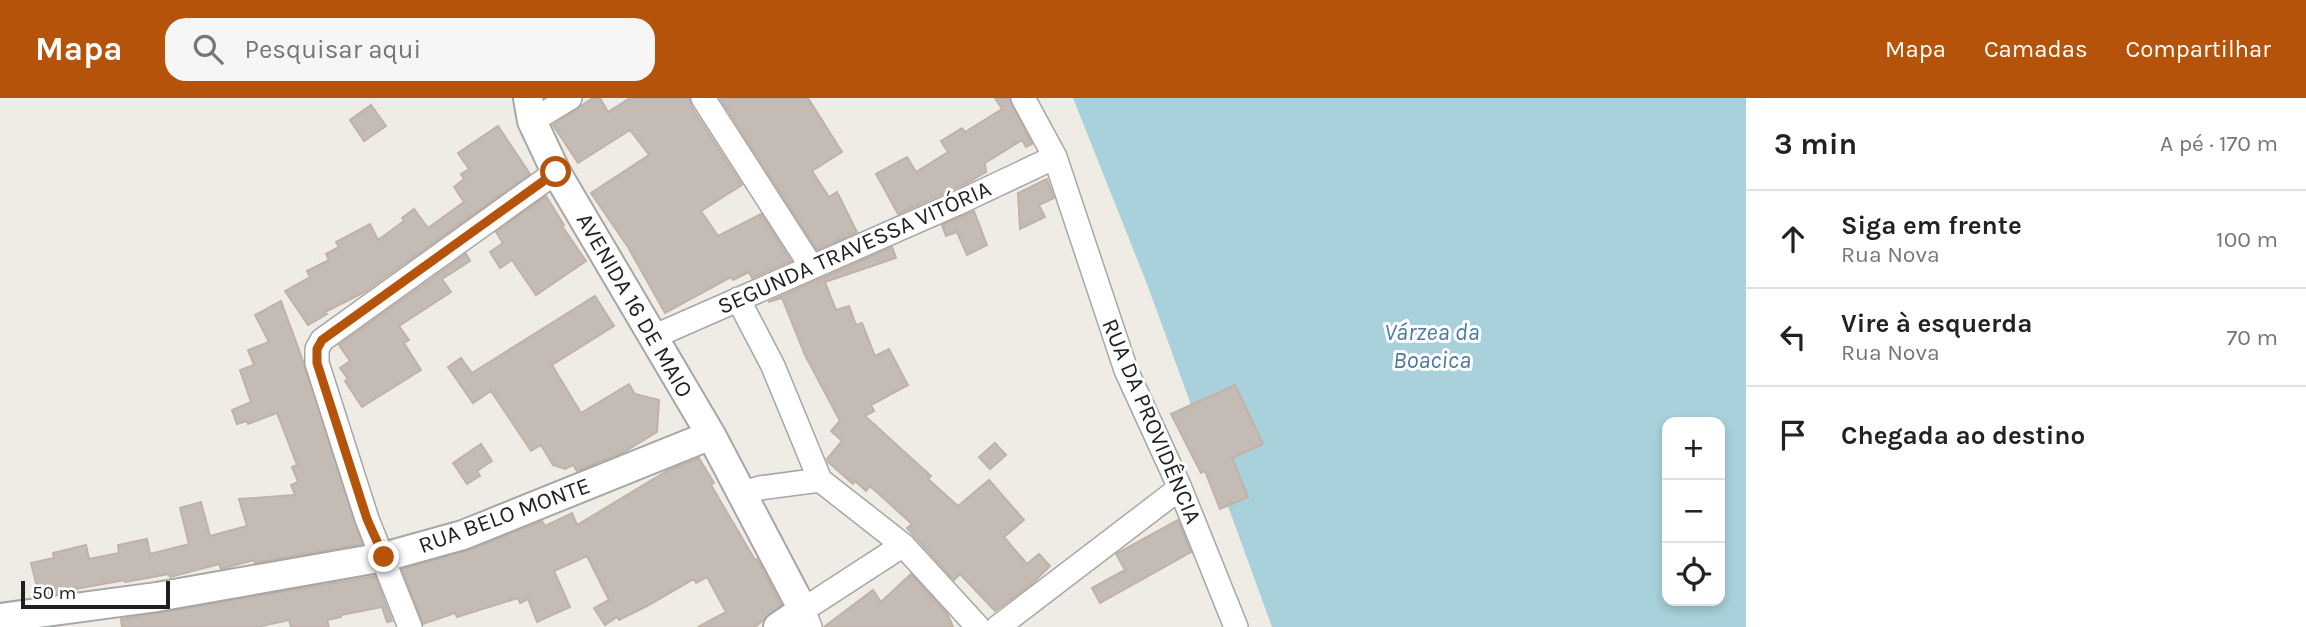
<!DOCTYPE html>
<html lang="pt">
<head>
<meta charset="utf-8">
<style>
	:root { --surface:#fff; --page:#f6f6f6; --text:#222; --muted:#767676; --line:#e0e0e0; --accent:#b45309 }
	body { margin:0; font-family:Karla,sans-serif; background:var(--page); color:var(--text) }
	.controls { position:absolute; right:21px; bottom:21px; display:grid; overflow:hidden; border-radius:14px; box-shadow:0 4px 10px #0003 }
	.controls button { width:63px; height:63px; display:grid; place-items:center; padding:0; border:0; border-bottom:2px solid var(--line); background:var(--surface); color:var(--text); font:35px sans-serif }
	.scale { position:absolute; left:21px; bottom:18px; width:149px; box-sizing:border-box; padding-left:7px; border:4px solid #1f1f1f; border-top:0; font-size:19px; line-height:24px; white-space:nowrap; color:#1f1f1f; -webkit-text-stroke:5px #fff; paint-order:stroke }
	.stop { position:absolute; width:21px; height:21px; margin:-16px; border:5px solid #b45309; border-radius:50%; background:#fff }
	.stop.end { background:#b45309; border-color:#fff; box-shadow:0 2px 7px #0008 }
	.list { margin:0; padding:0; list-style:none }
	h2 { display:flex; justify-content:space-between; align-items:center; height:91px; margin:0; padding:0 28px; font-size:30px }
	h2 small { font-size:23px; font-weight:400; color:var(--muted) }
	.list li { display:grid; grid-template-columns:46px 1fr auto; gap:21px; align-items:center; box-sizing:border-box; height:98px; padding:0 28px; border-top:2px solid var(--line) }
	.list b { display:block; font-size:26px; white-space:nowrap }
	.list p { margin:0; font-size:23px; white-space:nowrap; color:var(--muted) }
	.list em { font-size:23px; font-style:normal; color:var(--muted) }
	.icon { flex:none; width:38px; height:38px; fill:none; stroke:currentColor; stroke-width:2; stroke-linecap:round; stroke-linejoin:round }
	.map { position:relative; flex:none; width:1746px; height:529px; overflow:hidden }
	header { display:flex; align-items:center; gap:42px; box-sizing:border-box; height:98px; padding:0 35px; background:var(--accent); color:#fff }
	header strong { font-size:33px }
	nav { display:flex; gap:38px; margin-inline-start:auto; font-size:24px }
	.search { width:490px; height:63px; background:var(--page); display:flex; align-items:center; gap:18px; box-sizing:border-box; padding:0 24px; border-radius:21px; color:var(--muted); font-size:26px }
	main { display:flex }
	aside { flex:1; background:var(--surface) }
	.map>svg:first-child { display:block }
</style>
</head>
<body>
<header>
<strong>Mapa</strong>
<div class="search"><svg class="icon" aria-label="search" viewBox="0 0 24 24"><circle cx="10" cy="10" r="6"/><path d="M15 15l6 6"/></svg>Pesquisar aqui</div>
<nav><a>Mapa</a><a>Camadas</a><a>Compartilhar</a></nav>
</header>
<main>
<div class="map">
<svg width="1746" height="529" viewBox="0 0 1746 529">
	<rect width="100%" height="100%" fill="#efece5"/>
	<path fill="#a8d1db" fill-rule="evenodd" d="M1073,0H1746V529H1272L1147,186ZM1667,324H1720V503H1667Z"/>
	<path fill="#c4bbb5" stroke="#c0b2a8" stroke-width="2" d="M593,0H600L608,14L630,0H689L691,8L742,87L701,113L718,138L761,116L791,163L752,180L749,174L733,182L731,179L665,215L628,149L591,95L649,57L630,32L578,65L553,27Z
		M720,0H808L842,54L812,73L829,99L837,94L857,134L817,152Z
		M995,0H1009L1032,46L1026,49L1022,42L985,65L986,74L967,85L898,116L876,76L907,59L916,74L948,54L941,43L962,30L965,34L1002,11Z
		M371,7L386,28L364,43L350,22Z
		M498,28L530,76L363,195L325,214L327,216L308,227L285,193L310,179L307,173L329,162L326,156L339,149L336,144L370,126L378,142L404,123L402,120L414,111L428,130L464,104L454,89L464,81L461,76L469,71L458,55Z
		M1047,81L1054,100L1039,107L1045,119L1020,131L1018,95Z
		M546,98L564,127L562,128L586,163L536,197L512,162L500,170L490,154L503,145L496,134Z
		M974,113L987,147L967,157L957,134L946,138L942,127Z
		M892,149L896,160L825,184L836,212L849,208L856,227L862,225L875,258L889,251L908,287L871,307L874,313L865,318L931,378L928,381L958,408L989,382L1024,422L1004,439L1027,466L1039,456L1050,468L1033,485L995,513L960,476L954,482L907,430L912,426L870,388L866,393L855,383L853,386L828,364L827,361L842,343L831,333L840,323L805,257L782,200L768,204Z
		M466,156L470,163L442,181L451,194L399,228L409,242L404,245L421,272L362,309L345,283L348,281L340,270L350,263L339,247Z
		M595,198L614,228L552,267L581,315L629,286L635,296L659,302L657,334L624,354L577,373L573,367L565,371L553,367L541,347L531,353L491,293L473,305L448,269L461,260L472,275Z
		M281,203L303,263L362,446L255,465L254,462L221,471L219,466L170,479L169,476L125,484V482L75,491L76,493L39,498L31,465L54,460L53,455L86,447L89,461L119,455L118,447L147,441L150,456L189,446L180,410L201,404L210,438L247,428L239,401L295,397L291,387L298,384L292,369L297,367L277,315L248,326L247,323L237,326L232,312L251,304L240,272L254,267L248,252L269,244L255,217Z
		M1235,287L1263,346L1232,360L1248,399L1220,411L1205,373L1201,375L1171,316Z
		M995,345L1006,357L990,371L979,359Z
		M481,346L492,363L477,373L480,378L467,386L453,365Z
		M699,360L714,385L711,387L755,462L757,461L781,507L755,529H698L726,514L707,479L696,485L694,481L647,508L619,522L617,519L605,527L594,510L609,502L587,458L554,473L570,509L537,524L528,501L520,505L518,500L457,519L455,515L423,526L402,471L469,452L542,423L545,428L572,415L577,427L667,373Z
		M1178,422L1191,454L1100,505L1092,490L1125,472L1116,456Z
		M911,476L948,517L953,529H824L873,492L881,504Z
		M375,478L392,523L387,524L382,509L341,517V519L327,522L329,529H291L289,522L257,529H122L121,521Z"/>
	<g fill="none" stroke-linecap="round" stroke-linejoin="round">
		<defs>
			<path id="minor" d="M703,0L811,168
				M1023,0L1055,59L1126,272L1180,390L1236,529
				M532,23L570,0
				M738,201L773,268L820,382L903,447L978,529
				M653,239L958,105L1055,59
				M742,395L760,390L820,382
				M410,529L367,421L317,265V251L322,242L556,74
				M810,529L803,512L903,447
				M998,529L1180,390"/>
			<path id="tertiary" d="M528,0L532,23L556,74L711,337L803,512L778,529
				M0,520L157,499L384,459L463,437L711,337"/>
		</defs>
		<use href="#minor" stroke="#a6a6a6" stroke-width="26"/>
		<use href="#tertiary" stroke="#a6a6a6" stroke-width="32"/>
		<use href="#minor" stroke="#fff" stroke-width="23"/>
		<use href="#tertiary" stroke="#fff" stroke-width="28"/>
	</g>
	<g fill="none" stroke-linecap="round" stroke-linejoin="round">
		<path stroke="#b45309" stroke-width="9" d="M384,459L367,421L317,265V251L322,242L556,74"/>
	</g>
	<g text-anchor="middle" stroke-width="6" stroke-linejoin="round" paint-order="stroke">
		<g font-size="23" fill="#1f1f1f" stroke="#fff">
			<text transform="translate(854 149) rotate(-24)" y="8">SEGUNDA TRAVESSA VITÓRIA</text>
			<text transform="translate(635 207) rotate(60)" y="8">AVENIDA 16 DE MAIO</text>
			<text transform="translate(1152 323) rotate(67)" y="8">RUA DA PROVIDÊNCIA</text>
			<text transform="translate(504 417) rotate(-20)" y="8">RUA BELO MONTE</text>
		</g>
		<g font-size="24" font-style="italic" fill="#4c7aa3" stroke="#fff">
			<text x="1432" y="242">Várzea da<tspan x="1432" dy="28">Boacica</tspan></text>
		</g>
	</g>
</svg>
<div class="controls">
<button>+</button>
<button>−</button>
<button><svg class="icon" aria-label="locate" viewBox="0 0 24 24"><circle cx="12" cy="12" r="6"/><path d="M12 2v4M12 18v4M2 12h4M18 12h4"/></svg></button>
</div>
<div class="scale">50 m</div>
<div class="stop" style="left:556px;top:74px"></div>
<div class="stop end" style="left:384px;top:459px"></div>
</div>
<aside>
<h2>3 min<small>A pé · 170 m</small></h2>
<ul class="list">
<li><svg class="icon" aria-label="ahead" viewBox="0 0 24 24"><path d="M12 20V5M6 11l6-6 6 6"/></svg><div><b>Siga em frente</b><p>Rua Nova</p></div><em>100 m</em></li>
<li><svg class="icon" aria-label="left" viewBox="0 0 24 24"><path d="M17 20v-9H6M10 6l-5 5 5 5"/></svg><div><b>Vire à esquerda</b><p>Rua Nova</p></div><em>70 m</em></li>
<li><svg class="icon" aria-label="arrive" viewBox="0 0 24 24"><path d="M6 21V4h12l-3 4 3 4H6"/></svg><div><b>Chegada ao destino</b></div></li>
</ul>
</aside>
</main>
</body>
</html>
